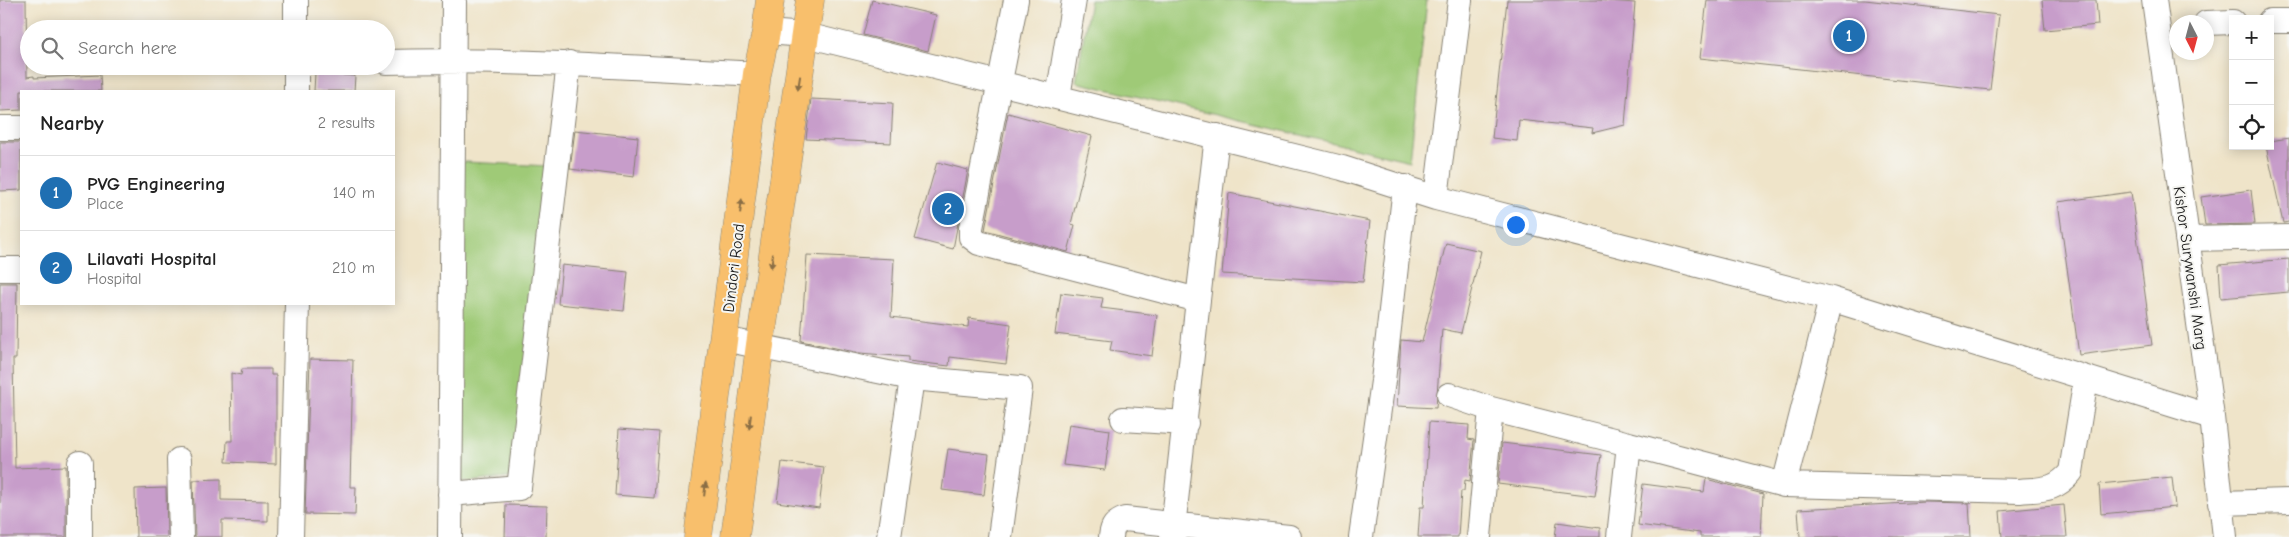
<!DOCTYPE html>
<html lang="en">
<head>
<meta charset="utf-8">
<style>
	:root { --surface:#fff; --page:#f2f2f2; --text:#222; --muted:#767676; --line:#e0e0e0; --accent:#1f6fb2 }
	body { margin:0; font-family:"Comic Neue",sans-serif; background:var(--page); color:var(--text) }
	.controls { position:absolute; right:15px; top:15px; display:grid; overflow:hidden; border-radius:0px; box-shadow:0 2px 12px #0003 }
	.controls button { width:45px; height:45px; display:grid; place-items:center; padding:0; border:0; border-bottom:1px solid var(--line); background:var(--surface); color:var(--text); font:25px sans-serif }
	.compass { position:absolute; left:2169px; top:15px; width:45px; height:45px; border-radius:50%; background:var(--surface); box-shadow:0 2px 12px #0003; rotate:174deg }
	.you { position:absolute; left:1515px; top:224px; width:18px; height:18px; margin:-12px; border:4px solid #fff; border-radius:50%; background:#1a73e8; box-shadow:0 0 0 8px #1a73e833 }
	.badge { display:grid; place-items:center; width:32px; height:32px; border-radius:50%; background:var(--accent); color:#fff; font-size:16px; font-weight:700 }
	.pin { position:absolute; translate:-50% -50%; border:2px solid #fff; box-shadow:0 1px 5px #0006 }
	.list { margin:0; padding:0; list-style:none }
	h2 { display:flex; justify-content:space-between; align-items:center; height:65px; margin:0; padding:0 20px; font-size:21px }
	h2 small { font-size:16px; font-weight:400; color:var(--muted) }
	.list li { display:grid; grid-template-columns:32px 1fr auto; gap:15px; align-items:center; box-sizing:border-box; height:75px; padding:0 20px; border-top:1px solid var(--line) }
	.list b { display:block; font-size:19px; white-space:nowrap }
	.list p { margin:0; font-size:16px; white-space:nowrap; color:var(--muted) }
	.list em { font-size:16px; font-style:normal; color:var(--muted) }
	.icon { flex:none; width:28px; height:28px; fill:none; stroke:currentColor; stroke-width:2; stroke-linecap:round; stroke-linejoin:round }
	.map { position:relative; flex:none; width:2289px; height:537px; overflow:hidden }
	.search { position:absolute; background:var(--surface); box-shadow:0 2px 12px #0003; left:20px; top:20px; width:375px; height:55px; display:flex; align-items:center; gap:12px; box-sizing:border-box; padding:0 18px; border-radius:28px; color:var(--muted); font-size:19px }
	.panel { position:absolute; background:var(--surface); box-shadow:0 2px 12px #0003; left:20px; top:90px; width:375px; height:215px; border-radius:0px }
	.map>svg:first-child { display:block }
</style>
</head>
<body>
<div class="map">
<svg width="2289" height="537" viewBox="0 0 2289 537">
	<rect width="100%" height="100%" fill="#f6f6f2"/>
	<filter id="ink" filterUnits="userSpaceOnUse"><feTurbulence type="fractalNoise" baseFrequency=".02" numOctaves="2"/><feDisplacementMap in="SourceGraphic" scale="10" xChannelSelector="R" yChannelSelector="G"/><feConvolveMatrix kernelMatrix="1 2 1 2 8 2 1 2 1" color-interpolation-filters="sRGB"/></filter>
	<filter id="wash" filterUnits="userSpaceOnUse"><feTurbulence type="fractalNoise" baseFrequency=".0096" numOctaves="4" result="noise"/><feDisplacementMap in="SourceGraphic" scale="20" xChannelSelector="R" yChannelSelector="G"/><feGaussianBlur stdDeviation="1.12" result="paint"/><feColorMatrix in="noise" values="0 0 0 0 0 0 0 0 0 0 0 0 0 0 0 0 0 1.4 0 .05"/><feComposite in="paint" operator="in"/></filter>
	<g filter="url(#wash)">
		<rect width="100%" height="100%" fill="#efe4c9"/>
		<path fill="#9fca77" stroke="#5e734a" d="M1090,0H1427L1410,161L1076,82Z
			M465,162L549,166L517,477L456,483L459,166Z"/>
		<g id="blocks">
			<path fill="#c79dca" d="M0,0H26L27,77L34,76V78L100,75L101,91H21V110L0,111Z
				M872,0L936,15L928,51L863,35Z
				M1507,0H1597L1635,3L1625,125L1592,133L1593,128L1519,120L1517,141L1492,138Z
				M1707,0H1865L1999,15L1990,90L1700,58Z
				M2042,0H2096L2098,25L2045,30Z
				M315,73L355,76L354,91H314Z
				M811,99L893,103L891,143L806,139Z
				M1008,113L1092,136L1071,224L1075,225L1068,252L985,230Z
				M575,130L638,137L634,177L570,169Z
				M2289,138V222L2283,223L2266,146H2270V141Z
				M0,142H21V190L0,191Z
				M937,162L968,170L953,249L915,239Z
				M2251,190L2255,224L2205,225L2201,197Z
				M2131,192L2152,345L2079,355L2058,202Z
				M1229,193L1370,221L1363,282L1222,274Z
				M1446,243L1481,251L1461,333L1442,329L1436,408L1397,406L1401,340L1422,342Z
				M807,255L894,259L891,317L968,327L969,318L1011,324L1006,364L950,357L949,366L908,361V357L860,353L801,341Z
				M2289,259V292L2221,298L2219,265Z
				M562,265L628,272L624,311L558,304Z
				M0,283H17L16,359H13L15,468L66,466V537H0Z
				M1061,293L1103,298L1101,308L1157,315L1152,356L1110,350L1112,341L1055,334Z
				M310,359L353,360L350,487H356L355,515L305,514Z
				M242,369H271V375H276V464L226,462L227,441H232L231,373L241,375Z
				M1429,422L1469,425L1468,439L1474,440L1470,481L1465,480L1464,491H1461L1458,537H1418L1420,507H1424Z
				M1069,424L1110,430L1105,470L1063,465Z
				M619,429L659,432L654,498L615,495Z
				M1502,443L1601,455L1595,496L1498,484Z
				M948,449L989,454L984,495L942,490Z
				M782,462L824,467L819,508L777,502Z
				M2172,477L2175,507L2101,514L2099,484Z
				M221,479V500L268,501V521L222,520V537H195L193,480Z
				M1706,479L1763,494L1761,537H1700V533L1638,525L1643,484L1704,492Z
				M166,488L167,537H136L135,489Z
				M1926,502L1969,503L1971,537H1800L1798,509Z
				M506,505L547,506L546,537H505Z
				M2064,505L2067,537H2002L2000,511Z
				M1557,522L1600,528V537H1555Z"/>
		</g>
	</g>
	<g filter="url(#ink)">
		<use href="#blocks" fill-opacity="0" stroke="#868072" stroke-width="1"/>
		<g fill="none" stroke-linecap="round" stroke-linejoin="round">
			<defs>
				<path id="minor" d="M296,0V29
					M1016,0L971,228V237L979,243L1198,300L1172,537
					M2154,0L2212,417L2225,537
					M2270,21H2289
					M2206,23L2233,22
					M766,32L806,35L1342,168L1436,198L1831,299L2212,417
					M386,62C510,59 633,67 757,74
					M296,66V91
					M1058,97L1074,0
					M0,128H21
					M1436,198L1460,0
					M2187,239L2289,237
					M0,269H21
					M1198,300L1217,136
					M724,339L912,378L1020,388L1000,537
					M1449,395L1491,409L1629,444L1619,537
					M1123,419L1186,423
					M1629,444L1784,485L1831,299
					M179,460L181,537
					M1784,485L2020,491C2043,489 2055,491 2071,472L2086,378
					M450,494L519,488L569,63
					M2220,503L2289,501
					M80,537V463
					M291,537L297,304
					M450,537L454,0
					M889,537L912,378
					M1111,537C1112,526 1115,523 1125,519L1289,537
					M1361,537L1383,381L1405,187
					M1479,537L1491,409"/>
				<path id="major" d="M698,537L757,74L766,32L770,0
					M735,537L760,345L810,0"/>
			</defs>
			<use href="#minor" stroke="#868072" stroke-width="26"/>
			<use href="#major" stroke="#868072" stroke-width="29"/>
			<use href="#minor" stroke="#fff" stroke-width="24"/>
			<use href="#major" stroke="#f8bf6c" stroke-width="28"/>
		</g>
		<defs><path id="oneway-solid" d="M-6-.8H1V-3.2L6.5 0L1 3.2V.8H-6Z" transform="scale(1.25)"/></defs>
		<g fill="#8a6e44">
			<use href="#oneway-solid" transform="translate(799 83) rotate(99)"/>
			<use href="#oneway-solid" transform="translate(741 206) rotate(-83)"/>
			<use href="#oneway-solid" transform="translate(772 261) rotate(98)"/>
			<use href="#oneway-solid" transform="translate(750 422) rotate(97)"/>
			<use href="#oneway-solid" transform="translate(705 489) rotate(-83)"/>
		</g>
	</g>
	<g text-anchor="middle" stroke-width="4" stroke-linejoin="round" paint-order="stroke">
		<g font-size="16" fill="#1c1c1c" stroke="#f6f6f2">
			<text transform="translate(733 268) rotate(-83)" y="6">Dindori Road</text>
			<text transform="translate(2191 268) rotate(82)" y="6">Kishor Surywanshi Marg</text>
		</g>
	</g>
</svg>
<div class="controls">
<button>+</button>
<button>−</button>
<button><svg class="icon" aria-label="locate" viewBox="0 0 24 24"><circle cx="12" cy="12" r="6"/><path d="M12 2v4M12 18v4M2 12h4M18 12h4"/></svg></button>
</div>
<svg class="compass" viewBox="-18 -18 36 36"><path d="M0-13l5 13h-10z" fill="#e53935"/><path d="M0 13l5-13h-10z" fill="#767676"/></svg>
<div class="you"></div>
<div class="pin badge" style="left:1849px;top:36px">1</div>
<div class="pin badge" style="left:948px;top:209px">2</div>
<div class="search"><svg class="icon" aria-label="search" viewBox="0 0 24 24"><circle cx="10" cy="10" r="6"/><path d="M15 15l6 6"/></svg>Search here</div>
<section class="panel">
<h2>Nearby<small>2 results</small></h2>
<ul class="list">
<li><span class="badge">1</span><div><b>PVG Engineering</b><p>Place</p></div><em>140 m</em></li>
<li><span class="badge">2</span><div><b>Lilavati Hospital</b><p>Hospital</p></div><em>210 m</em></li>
</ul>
</section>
</div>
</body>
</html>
